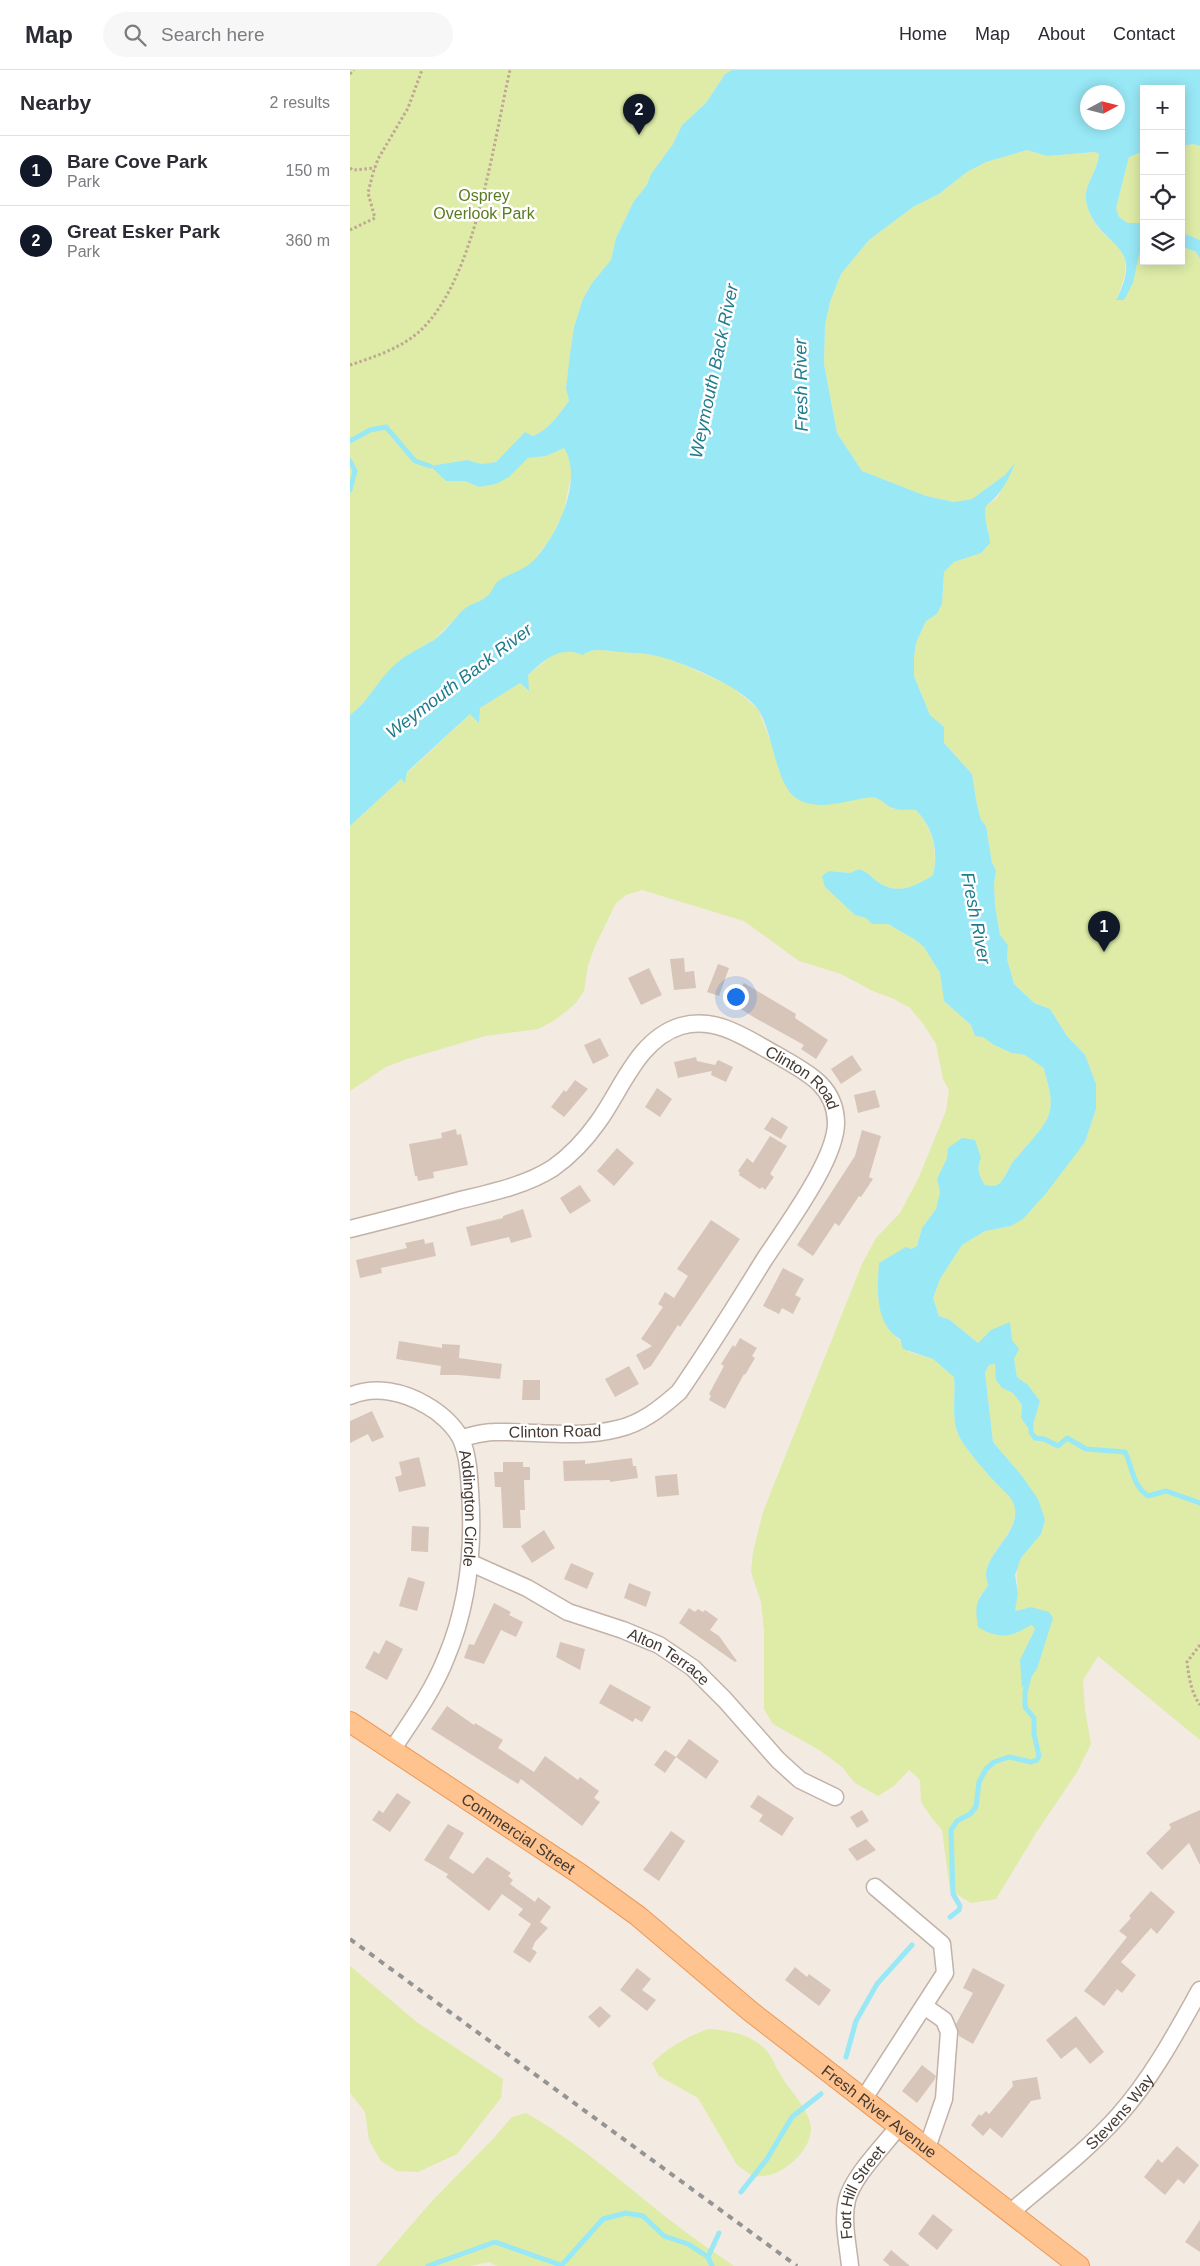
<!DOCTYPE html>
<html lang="en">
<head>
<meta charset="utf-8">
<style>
	:root { --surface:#fff; --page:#f7f7f7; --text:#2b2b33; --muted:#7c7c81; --line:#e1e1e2; --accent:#111827 }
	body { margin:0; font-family:Helvetica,sans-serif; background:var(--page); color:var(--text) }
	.controls { position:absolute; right:15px; top:15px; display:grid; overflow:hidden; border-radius:0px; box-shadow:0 2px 12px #0003 }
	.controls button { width:45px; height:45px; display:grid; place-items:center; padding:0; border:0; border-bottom:1px solid var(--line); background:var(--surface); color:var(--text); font:25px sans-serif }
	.compass { position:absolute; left:730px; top:15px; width:45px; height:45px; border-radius:50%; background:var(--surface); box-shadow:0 2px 12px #0003; rotate:83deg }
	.you { position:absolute; left:385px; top:926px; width:18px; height:18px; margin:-12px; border:4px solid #fff; border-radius:50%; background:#1a73e8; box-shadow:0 0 0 8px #1a73e833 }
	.badge { display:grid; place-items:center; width:32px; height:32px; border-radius:50%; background:var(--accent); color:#fff; font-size:16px; font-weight:700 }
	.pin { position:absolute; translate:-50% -41px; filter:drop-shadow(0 1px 2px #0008) }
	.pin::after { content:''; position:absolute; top:26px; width:18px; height:15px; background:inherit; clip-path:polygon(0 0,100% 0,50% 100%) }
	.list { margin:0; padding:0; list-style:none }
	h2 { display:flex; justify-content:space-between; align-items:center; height:65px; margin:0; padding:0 20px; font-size:21px }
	h2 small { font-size:16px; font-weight:400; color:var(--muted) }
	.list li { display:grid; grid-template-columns:32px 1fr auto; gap:15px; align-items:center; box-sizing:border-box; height:70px; padding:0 20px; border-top:1px solid var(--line) }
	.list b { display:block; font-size:19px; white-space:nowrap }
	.list p { margin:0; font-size:16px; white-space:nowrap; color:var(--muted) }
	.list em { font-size:16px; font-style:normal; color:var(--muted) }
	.icon { flex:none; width:28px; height:28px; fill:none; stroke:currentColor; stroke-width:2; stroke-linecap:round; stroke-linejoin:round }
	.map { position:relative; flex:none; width:850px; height:2196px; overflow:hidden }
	header { display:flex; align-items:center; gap:30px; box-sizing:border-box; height:70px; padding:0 25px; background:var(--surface); border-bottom:1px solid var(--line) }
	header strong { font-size:24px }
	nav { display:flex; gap:28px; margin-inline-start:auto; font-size:18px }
	.search { width:350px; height:45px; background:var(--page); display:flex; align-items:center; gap:12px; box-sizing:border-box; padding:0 18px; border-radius:28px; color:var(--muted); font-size:19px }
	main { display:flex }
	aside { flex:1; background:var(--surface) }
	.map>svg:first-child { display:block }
</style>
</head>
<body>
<header>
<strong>Map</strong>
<div class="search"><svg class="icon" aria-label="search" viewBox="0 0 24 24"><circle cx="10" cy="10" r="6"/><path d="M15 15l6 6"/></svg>Search here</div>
<nav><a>Home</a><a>Map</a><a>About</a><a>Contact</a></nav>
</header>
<main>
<aside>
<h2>Nearby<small>2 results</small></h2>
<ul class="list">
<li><span class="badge">1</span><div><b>Bare Cove Park</b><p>Park</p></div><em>150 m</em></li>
<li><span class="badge">2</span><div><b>Great Esker Park</b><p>Park</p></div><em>360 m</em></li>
</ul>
</aside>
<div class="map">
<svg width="850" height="2196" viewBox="0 0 850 2196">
	<rect width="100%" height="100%" fill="#f3eae2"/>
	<path fill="#deeca7" d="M0,0H382L375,4L356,33L332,55L323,74L301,104L297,115L284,131L266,168L261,190L242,213L233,229L224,257L216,318L219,331C209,344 199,360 183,366L175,362L146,392L132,394L117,390L80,396L96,411H115L129,417L146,414L178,388L196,386L215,377L219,385L222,402L213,444L200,469L183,492L166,504L148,512L138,527L114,539L85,569L49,591L6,641L0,645Z
		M843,74L850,76V170L831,162V76Z
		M677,80L697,86L745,82L749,84C748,102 731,116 737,135C750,183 795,166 766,230H774L791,175L794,174V191H831V176L846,182L850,189V1670L748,1586L733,1610L735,1640L741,1674L727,1702L686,1763L646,1829L621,1833L600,1820L592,1760L584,1751L571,1732L570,1710L559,1700L544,1716L528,1726L505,1713L492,1697L471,1681L423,1654L414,1639V1561L411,1532L401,1502L403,1482L413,1442L512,1194L526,1168L550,1143L569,1107L596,1041L599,1020L593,1009L586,974L574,955L560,938L544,929L523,921L491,904L449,891L394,851L292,820L276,825L266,833L245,876L238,895L234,921L225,934L205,950L188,959L135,966L57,989L36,997L0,1021V756L51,709L55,712L57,703L120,644L170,613L178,621V605L205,583L223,581L253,580L305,585L327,592L381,616L408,639L422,675L473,735L517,727L531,729L544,739L566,740C583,759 588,780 583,805C566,816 548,826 528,812C520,806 519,803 509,799L500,803L479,801L475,817L505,845L516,848L522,854H538L564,869L574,877L590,903L594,931L621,955L625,966L634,967L644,975L662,983L675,985L694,997C697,1015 705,1029 698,1047C694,1058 671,1082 662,1093C657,1099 655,1108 650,1113C645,1117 641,1116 635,1115L629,1105L628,1095L597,1088L587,1109L590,1122L586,1139L572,1158L567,1176L529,1193L528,1227L535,1254L559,1282L583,1289L604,1307C606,1325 601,1347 608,1364C612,1375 638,1405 648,1415C655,1423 663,1427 665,1439C667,1464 637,1482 636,1505C636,1508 638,1513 638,1516L629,1527L667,1563L673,1558L683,1555L685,1559L680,1569L687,1599L692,1580L681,1537L665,1541C665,1534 668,1527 668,1521C666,1498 664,1496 680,1477L672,1406L643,1372L635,1302L639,1295L645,1294L652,1318L663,1323L672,1335L671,1348L681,1362L690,1331L678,1315L667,1307L664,1289L628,1273L600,1250L589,1246L583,1228L590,1209L612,1175L635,1161L661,1156L716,1095L735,1072L746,1039L735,985L717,966L700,939L684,933L664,914L657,889L658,875L650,865L645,836L644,814L646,800L642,793L636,756L631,750L627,735L622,704L594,673V657L580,645L564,606V587L566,573L576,551L587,544L592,534L594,502L604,492L631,483L639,461L634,447L636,436L647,428L664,395L655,405L622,429L604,432L576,426L512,401L487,363L474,294L475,255L480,232L491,204L519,170L563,137L589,124L617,102L636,92Z
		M794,81V153H778L769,147L766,138L779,87Z
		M0,1896L68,1953L153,2009L151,2028L107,2084L68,2102L47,2101L31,2091L19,2070L15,2042L0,2023Z
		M358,1959C378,1960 399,1964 414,1978C421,1984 425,1996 430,2004C440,2021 454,2033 460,2052C466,2074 441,2098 423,2104C417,2106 410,2106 404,2107L387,2095L348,2028L309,2006L302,1993C319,1977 336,1967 358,1959Z
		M176,2043C229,2073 274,2114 321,2151C341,2167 363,2181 384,2196H147L139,2192L120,2196H26L81,2132L142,2070L162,2047Z"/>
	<path fill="#98e8f6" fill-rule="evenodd" d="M382,0H850V76L843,74L831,76V19H794V81L779,87L766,138L769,147L778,153H794V174L791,175L783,213L774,230H766C797,171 749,179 737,135C731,116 748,103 749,84L745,82L697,86L677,80L636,92L617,102L589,124L563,137L519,170L491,204L480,232L475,255L474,294L487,363L512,401L576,426L604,432L622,429L655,405L665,393C658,411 651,424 636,436C633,449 639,459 640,473L631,483L604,492L594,502L592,534L587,544L576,551L566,573L564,587V606L580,645L594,657V673L622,704L627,735L631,750L636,756L642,793L646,800L644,814L645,836L650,865L658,875L657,889L664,914L684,933L700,939L717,966L735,985L746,1014V1039L735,1072L697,1122L674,1148L661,1156L635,1161L612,1175L590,1209L583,1228L589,1246L600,1250L628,1273L641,1260L660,1252L662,1270L669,1279L664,1289L667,1307L678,1315L690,1331L681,1362L671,1348L672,1335L663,1323L652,1318L646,1310L645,1294L639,1295L635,1302L643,1372L672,1406L688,1429L695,1450L691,1464L671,1488L665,1505L668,1523L665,1541L681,1537L699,1542L703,1548L687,1599L672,1618L670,1590L685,1559L682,1555C676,1557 673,1560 668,1562C655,1569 639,1564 628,1557C625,1537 625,1532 638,1516C638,1513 636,1508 636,1505C637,1482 668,1464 665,1439C663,1427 655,1423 648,1415C638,1405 612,1375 608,1364C601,1347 606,1325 604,1307L583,1289L553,1279L550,1269C525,1255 527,1219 529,1193L556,1177L561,1179L567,1176L572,1158L586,1139L590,1122L587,1109L597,1088L598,1078L612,1068L625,1070L631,1088C626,1099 629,1106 635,1115C641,1116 645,1117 650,1113C655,1108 658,1099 662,1093C671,1082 694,1058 698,1047C705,1029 697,1015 694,998L675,985L662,983L644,975L633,967L625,966L621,955L594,931L590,903L574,877L564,869L538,854H522L516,848L505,845L475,817L472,806L479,801L500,803L509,799C519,803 520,806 528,812C548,826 566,816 583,805C589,780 583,758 566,740C559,739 549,741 543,738C532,734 531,725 516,728C494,731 467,742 446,728C425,714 423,659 407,638C390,616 335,593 307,586C295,583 282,583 270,582C258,581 242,577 233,585C210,575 194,590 178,605L179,621L170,613L130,638L129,653L120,644L57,702L55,713L51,709L0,756V645C18,633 29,607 48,592C59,583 72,577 84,570C95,562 103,550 113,540C119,534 129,533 136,527C141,524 143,517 147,512C155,505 173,501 183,491C207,467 234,409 214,378L196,386L178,388L159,407L146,414L129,417L115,411H96L80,396L117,390L132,394L146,392L175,362L183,366C199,360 209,344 219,331L216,318L220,284L224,257L233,229L242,213L261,190L266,168L284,131L297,115L301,104L323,74L332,55L356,33L375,4ZM738,22H768V52H738Z
		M831,162L850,170V189L846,182L831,176Z"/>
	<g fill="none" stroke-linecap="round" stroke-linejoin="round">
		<path stroke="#98e8f6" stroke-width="5" d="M0,371L20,360L36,357L65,391L80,396
			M0,391L5,401L0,420
			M681,1356V1362L685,1368L694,1369L708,1376L717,1368L736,1379L775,1382C783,1398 782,1415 798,1426L816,1421L850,1433
			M600,1847L609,1840L610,1836L603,1824L601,1760L607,1751L620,1744L626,1737L629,1712L636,1699L644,1692L659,1687L681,1692L687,1690L689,1686L684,1664V1648L675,1637V1622L680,1603
			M496,1987L506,1951L527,1914L562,1875
			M391,2122L417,2089L442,2047L471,2024
			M78,2196L145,2172L211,2195
			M211,2196L253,2149L276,2143L293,2146L314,2166L338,2174L358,2187
			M362,2196L358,2187L369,2163"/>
	</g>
	<path fill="#d8c5ba" d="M334,888L335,902L344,901L346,918L324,920L320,889Z
		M368,894L379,898L369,926L357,922Z
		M299,898L312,925L291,935L278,908Z
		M394,913L446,944L445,948L478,970L466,989L451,979L454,975L405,948L388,937L389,934L381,931Z
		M250,968L259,986L243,994L234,975Z
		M502,985L512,1000L491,1014L481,999Z
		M346,987L347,991L365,995L368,990L383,997L376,1012L361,1005L362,1001L328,1008L324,992Z
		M225,1010L238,1019L214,1047L201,1037L214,1020L216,1022Z
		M307,1018L322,1029L310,1047L295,1037Z
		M525,1020L530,1037L508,1043L504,1025Z
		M422,1047L438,1057L431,1069L414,1059Z
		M106,1059L107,1065L111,1064L118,1095L83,1102L84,1108L68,1111L67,1106H65L59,1074L92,1068L91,1063Z
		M512,1060L531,1066L519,1107L523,1109L511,1127L509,1126L489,1156L485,1153L463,1186L447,1175L505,1086Z
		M420,1066L437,1076L420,1104L424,1107L415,1120L412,1117L410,1119L389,1105L390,1103L388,1101L397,1088L403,1093Z
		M267,1078L284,1093L264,1116L247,1101Z
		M230,1115L241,1131L220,1144L210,1128Z
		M173,1139L182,1167L161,1173L159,1167L121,1176L116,1157L153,1148V1146Z
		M361,1150L390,1169L330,1257L328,1255L301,1296L294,1300L286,1285L302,1276L291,1269L313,1237L308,1234L315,1222L324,1228L338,1206L327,1199Z
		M74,1169L75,1174L83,1172L86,1186L31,1198L32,1203L10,1208L6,1190L57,1178L55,1173Z
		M433,1198L454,1209L445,1225L451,1228L443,1244L432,1238L429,1244L413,1236Z
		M390,1268L407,1278L402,1286L405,1288L395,1305L394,1304L375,1339L359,1330L361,1326L359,1324L374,1296L371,1294L383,1275L385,1277Z
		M49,1271L92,1278V1274L110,1275L109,1288L152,1294L150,1309L109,1305H90L91,1296L46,1289Z
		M279,1296L289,1314L265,1327L255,1309Z
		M173,1310H190V1330H172Z
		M22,1341L34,1367L22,1372L18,1364L0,1373V1351Z
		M69,1387L76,1416L49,1422L45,1407L52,1405L49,1392Z
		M282,1388L283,1396H286L288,1408L260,1412V1410L214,1411L213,1391L235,1390V1394Z
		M153,1392H173V1397H180V1410H174L175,1440H170L171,1458H153L151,1417H145L144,1402H153Z
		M327,1404L329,1425L307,1427L305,1406Z
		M62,1456L79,1457L78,1482L61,1481Z
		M194,1460L205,1478L182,1493L171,1476Z
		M221,1493L244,1503L237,1519L214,1509Z
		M58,1507L75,1512L67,1541L49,1536Z
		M279,1513L301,1522L296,1537L274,1528Z
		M144,1533L161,1542L159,1545L173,1552L166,1567L151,1560L134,1594L114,1588L119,1574L124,1575Z
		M339,1538L345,1542L348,1539L353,1542L355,1540L368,1549L360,1560L369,1566L387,1591L385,1592L329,1553Z
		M36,1570L53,1579L37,1610L15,1598L24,1581L29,1584Z
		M210,1572L235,1579L230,1600L206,1587Z
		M260,1614L301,1637L292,1652L285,1648L283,1652L249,1633Z
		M97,1636L124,1655L125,1653L153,1670L148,1678L184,1702L195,1686L228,1710L230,1707L249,1721L244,1728L250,1732L232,1756L171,1709L168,1714L81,1659Z
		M339,1669L369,1691L356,1709L326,1687Z
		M315,1680L326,1687L315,1703L304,1695Z
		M47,1723L61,1732L40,1762L22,1750L29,1740L33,1743Z
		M408,1725L444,1748L432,1766L409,1751L413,1745L400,1737Z
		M512,1740L519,1751L507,1758L500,1747Z
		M850,1740V1795L839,1773L812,1800L796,1783L821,1758L819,1754Z
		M98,1754L114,1763L99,1788L123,1804L137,1787L161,1803L158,1806L163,1810L160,1814L185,1832L188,1827L201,1837L190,1852L198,1858L185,1872L182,1879L187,1882L180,1893L163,1882L181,1854L168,1845L173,1839L152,1824L139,1841L96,1807L98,1804L74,1790Z
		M321,1761L335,1771L309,1811L293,1800Z
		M516,1769L526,1780L507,1791L498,1779Z
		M801,1821L825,1842L807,1864L801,1858L771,1892L786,1905L772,1923L767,1919L754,1936L734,1921L777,1867L769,1861L781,1848L779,1846Z
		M445,1897L457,1907L459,1904L481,1920L469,1936L435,1910Z
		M287,1898L301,1909L292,1920L306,1930L297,1941L270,1920Z
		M623,1898L655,1915L623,1974L609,1966L606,1954L623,1923L613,1918Z
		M250,1936L261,1946L249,1958L238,1947Z
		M726,1946L754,1982L740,1994L726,1977L711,1989L696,1970Z
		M572,1995L586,2006L585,2009L567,2033L552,2021Z
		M687,2007L691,2029L681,2031L652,2068L640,2058L633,2066L621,2055L629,2044L631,2046L636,2041L639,2044L663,2016L662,2011Z
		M827,2076L849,2095L834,2114L828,2109L815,2125L794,2107L808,2089L812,2093Z
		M583,2144L603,2160L587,2180L568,2164Z
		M850,2150V2182L835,2172Z
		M541,2180L560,2196H540L533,2190Z"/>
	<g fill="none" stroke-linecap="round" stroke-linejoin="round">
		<defs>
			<g id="minor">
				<path id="s1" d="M0,1159C36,1150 72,1141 107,1131C139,1123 175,1116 203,1098C220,1086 236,1069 248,1052C272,1019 288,969 331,956C366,946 396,968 425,984C454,1001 485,1014 486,1052C487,1089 434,1159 414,1190C386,1235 359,1279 329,1322C311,1338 291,1354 267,1359C227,1369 185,1361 144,1362C133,1362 121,1366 111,1368"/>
				<path id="s2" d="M0,1326C25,1315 54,1322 76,1335C89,1342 104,1355 111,1369C118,1385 119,1404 120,1421C124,1477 118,1536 96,1588C83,1621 62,1650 42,1680"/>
				<path id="s3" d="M121,1493L177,1518L218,1542L273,1560L309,1575L343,1598L375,1630L428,1690L450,1710L485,1727"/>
				<path d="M574,1936L594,1950L599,1962L594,2029L577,2078"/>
				<path d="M513,2030L595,1903L592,1874L525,1817"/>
				<path id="s4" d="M661,2142C697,2111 737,2081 769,2045C802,2008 826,1963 850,1920"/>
				<path id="s5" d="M500,2196C498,2175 492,2151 497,2130C503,2106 533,2077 548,2057"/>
			</g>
			<g id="major">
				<path id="s6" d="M0,1652L230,1804L288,1846L400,1941L729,2196"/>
			</g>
		</defs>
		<use href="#minor" stroke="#c2b2a7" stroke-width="19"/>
		<use href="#major" stroke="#e95" stroke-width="22"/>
		<path stroke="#c2a694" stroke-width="3" stroke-dasharray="2.5 2.5" stroke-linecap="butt" d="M0,4L4,0
			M0,98L3,100L25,98
			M0,160L25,148L18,123L23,103L28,89L58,38L72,0
			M0,295C24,287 52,278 71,260C126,207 143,74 160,0
			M850,1575L837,1592C839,1608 841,1622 850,1635"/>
		<use href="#minor" stroke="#fff" stroke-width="16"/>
		<use href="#major" stroke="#ffc38f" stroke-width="20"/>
		<path stroke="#949494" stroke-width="4" stroke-dasharray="6 6" stroke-linecap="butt" d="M0,1869L447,2196"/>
	</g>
	<g text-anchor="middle" stroke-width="5" stroke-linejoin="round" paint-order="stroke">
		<g font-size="16" fill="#5a7b21" stroke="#fff">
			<text x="134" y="131">Osprey<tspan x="134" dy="18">Overlook Park</tspan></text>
		</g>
		<g font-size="16" fill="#453932" stroke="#fff">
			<text dy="6" stroke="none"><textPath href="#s1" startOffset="545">Clinton Road</textPath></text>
			<text transform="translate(205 1361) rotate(-1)" y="6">Clinton Road</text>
			<text dy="6" stroke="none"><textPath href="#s2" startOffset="199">Addington Circle</textPath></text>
			<text dy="6" stroke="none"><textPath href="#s3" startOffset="220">Alton Terrace</textPath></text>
			<text dy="6" stroke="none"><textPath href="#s6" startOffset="202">Commercial Street</textPath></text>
			<text dy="6" stroke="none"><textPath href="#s4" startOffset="148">Stevens Way</textPath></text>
			<text dy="6" stroke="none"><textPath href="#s6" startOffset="658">Fresh River Avenue</textPath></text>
			<text dy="6" stroke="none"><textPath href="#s5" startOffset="78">Fort Hill Street</textPath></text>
		</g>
		<g font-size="18" font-style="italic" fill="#1e7c8f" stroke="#fff">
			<text transform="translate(364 301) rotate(-78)" y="6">Weymouth Back River</text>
			<text transform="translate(451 315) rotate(-91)" y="6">Fresh River</text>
			<text transform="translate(109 611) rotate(-37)" y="6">Weymouth Back River</text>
			<text transform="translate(626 848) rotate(79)" y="6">Fresh River</text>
		</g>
	</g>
</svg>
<div class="controls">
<button>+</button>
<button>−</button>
<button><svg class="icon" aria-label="locate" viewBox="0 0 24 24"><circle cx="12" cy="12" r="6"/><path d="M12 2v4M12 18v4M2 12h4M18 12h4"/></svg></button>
<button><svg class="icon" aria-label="layers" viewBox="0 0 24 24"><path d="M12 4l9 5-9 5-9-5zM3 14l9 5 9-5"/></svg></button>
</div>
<svg class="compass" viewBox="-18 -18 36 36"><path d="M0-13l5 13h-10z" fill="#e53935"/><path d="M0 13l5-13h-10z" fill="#7c7c81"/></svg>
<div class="you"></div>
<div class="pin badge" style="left:754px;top:882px">1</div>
<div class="pin badge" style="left:289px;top:65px">2</div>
</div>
</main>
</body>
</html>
